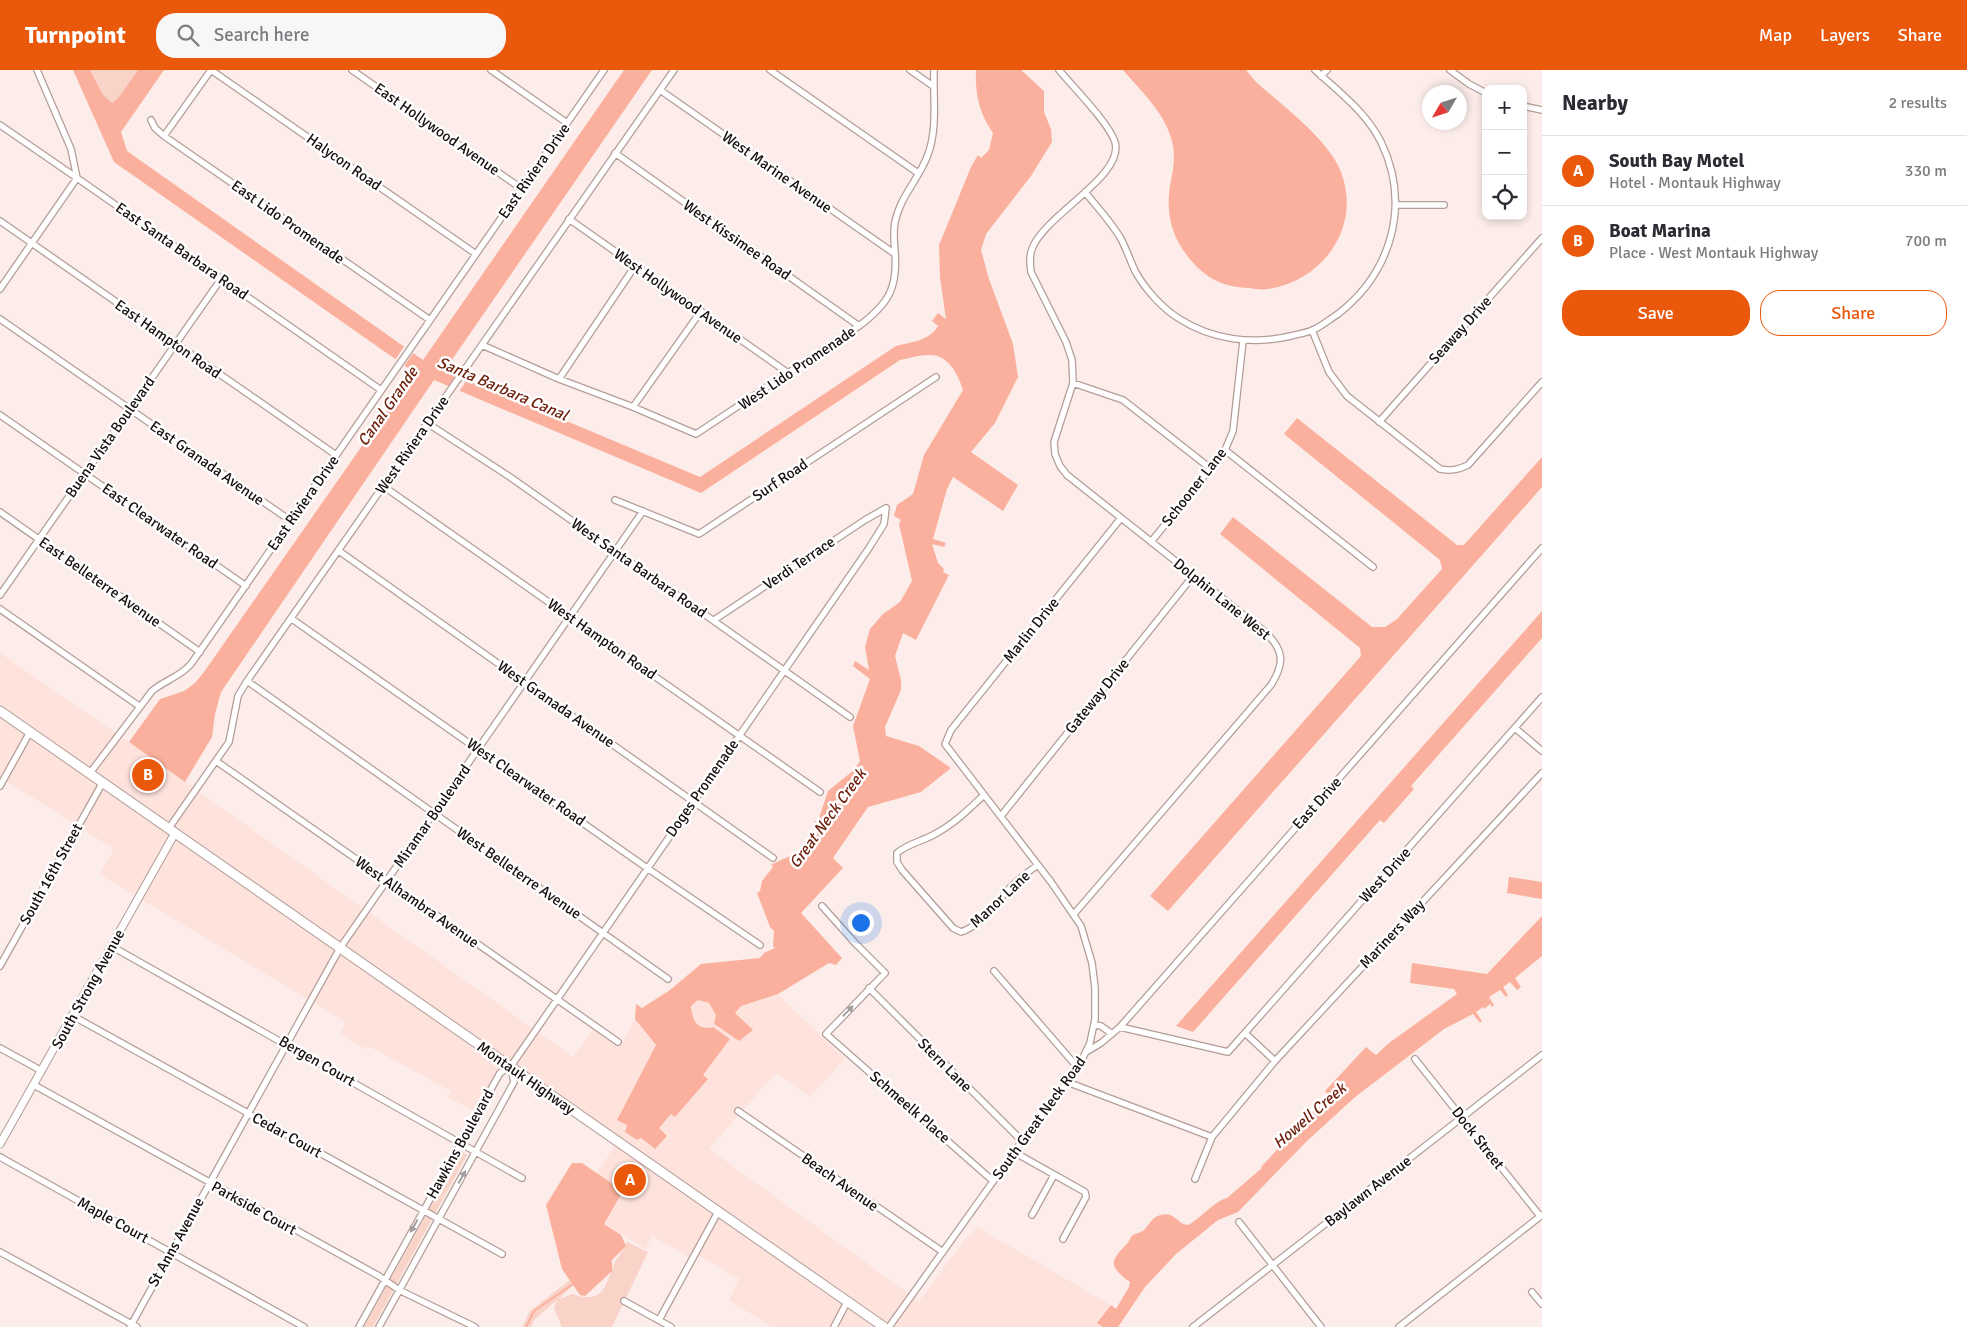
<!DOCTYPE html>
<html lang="en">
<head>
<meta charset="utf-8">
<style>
	:root { --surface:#fff; --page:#f7f7f7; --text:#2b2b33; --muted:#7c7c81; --line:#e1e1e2; --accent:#ea580c }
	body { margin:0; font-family:Signika,sans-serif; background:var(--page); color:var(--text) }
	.controls { position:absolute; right:15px; top:15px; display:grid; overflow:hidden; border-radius:10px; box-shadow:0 2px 8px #0003 }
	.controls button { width:45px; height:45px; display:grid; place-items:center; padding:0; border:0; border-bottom:1px solid var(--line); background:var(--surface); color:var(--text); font:25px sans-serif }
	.compass { position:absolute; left:1422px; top:15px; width:45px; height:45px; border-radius:50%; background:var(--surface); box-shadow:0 2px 8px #0003; rotate:231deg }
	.you { position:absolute; left:860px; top:852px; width:18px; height:18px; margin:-12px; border:4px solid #fff; border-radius:50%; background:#1a73e8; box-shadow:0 0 0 8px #1a73e833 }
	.badge { display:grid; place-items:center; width:32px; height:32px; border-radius:50%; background:var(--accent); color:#fff; font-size:16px; font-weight:700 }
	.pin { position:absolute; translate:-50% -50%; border:2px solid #fff; box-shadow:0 1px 5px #0006 }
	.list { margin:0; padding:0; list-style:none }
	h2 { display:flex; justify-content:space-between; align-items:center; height:65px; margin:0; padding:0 20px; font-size:21px }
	h2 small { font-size:16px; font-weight:400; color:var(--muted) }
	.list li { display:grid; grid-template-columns:32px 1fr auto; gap:15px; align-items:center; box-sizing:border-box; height:70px; padding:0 20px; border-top:1px solid var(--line) }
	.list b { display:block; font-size:19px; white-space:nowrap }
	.list p { margin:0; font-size:16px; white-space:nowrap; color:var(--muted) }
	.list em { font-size:16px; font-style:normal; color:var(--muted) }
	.actions { display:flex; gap:10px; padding:15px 20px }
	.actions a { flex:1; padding:11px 0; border:1px solid var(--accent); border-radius:20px; text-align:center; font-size:18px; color:var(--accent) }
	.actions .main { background:var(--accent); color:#fff }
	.icon { flex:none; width:28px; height:28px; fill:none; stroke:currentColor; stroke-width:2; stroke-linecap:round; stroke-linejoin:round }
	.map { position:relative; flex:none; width:1542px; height:1257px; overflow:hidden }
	header { display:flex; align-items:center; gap:30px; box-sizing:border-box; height:70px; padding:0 25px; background:var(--accent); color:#fff }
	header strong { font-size:24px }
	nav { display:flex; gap:28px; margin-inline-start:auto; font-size:18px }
	.search { width:350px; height:45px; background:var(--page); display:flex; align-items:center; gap:12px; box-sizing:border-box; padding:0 18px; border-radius:20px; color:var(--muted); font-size:19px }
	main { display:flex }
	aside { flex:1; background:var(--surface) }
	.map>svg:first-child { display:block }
</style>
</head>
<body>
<header>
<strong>Turnpoint</strong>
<div class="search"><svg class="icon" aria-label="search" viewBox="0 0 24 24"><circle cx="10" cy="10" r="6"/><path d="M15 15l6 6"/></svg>Search here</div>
<nav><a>Map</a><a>Layers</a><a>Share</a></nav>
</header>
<main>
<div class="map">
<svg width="1542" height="1257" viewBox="0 0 1542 1257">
	<rect width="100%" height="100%" fill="#fcedea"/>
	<path fill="#fee3dd" d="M0,583L129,672L573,987L593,959L619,977L635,949L656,975L617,1050L628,1055L625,1062L641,1068L655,1079L658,1059L671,1043L675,1047L707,1009L703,1005L730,969L696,955L691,947V936L698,930L709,933L716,945L714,955L739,971L735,943L741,935L778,924L845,989L810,1027L776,1003L709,1079L919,1231L969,1164L971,1165L977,1157L1111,1235L1097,1253L1103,1257H772L729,1230L739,1209L694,1183L691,1188L652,1166L646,1179L604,1154L623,1121L597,1103L618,1071L505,989L475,1042L448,1027L451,1021L368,976L366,979L340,964L346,952L99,804L114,779L0,707Z"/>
	<path fill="#f9d2c8" d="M90,0H138L119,27L111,34L103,25Z
		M462,1081L467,1085L373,1257H364Z
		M627,1172L648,1182L612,1257H562L554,1238L557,1230L535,1249L531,1257H522L530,1241L570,1210L573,1215L559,1229L573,1224C581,1228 596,1229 602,1221C609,1213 610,1201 615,1192C619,1185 624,1180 627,1172Z"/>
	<path fill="#fab09d" d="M73,0H90L103,25L112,33L119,27L138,0H164L121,62L127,81L423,290L624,0H652L449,294L454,304L700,407L896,276C912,272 929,271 938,256L932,251L938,243L946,249L940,208L939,175L971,97L978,85L981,88L989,80L993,63C979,43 975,24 976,0H1021L1044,21V42L1051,59L1052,72L1031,106L986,164L981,180L989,209L1013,274L1018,307L995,353L971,382L1018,415L1003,441L953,407L947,419L933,469L946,473L944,477L932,474L938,493L944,499L943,502L949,505L916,570L903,563L895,586L901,610V620L885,657L886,666L919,676L951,698L921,722L868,737L833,788L843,798L801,843L842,888L836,895L829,893L778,924L741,936L735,943L753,960L739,971L714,954L716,945L709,933L698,930L691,936C692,950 697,961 713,957L730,969L703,1005L708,1009L675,1047L671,1044L659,1058L667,1066L655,1079L641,1068L637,1070L625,1062L627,1055L617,1050L656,975L635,949L636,934L642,938L670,920L701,894L760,888L764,883L775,878L773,876L774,861L770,857L757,823L760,821L762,811L773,797L771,795C795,782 810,784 818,756L814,755L815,751H818L828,721L854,700L860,691L853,656L870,609L853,596L855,591L869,600L865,577L870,559L883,544L900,532L912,511L899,454L901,450L894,446L897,435L913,424L924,385L963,320C958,304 948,284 929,285C920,285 909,288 900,290L701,423L434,310L221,622L215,644L212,667L185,712L129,672L160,629L184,621L195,613L204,602L410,307L411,302L408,298L114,92Z
		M1123,0H1246L1256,12C1283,36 1328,69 1341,102C1362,157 1323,211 1268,219C1262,220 1255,219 1249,218C1228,217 1213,212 1198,198C1174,174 1165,149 1170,116C1173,100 1176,87 1172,71C1165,43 1141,21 1123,0Z
		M1297,348L1457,475H1464L1542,387V417L1168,841L1150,826L1361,586L1360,578L1220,464L1233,447L1372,557H1385L1397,549L1442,499L1440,490L1284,364Z
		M1542,541V568L1411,716L1414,719L1384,753L1380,750L1193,962L1176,956Z
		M1509,807L1542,812V829L1507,823Z
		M1542,846V886L1515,908L1521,917L1517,920L1510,912L1503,917L1508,925L1506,927L1500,920L1489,927L1494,935L1492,937L1490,934L1484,939L1483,937L1476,942L1482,951L1480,953L1473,944L1444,959L1354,1028L1307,1071L1238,1142L1218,1150L1176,1184L1145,1217L1118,1257H1103L1097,1253L1111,1235L1116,1239L1129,1217L1130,1212C1109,1197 1109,1191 1127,1174C1130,1171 1130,1167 1133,1165C1137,1163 1140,1163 1144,1160C1149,1155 1153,1146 1161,1145C1176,1141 1177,1155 1188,1155C1200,1149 1216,1130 1227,1128L1262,1098L1261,1097L1328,1025L1325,1021L1366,977L1376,985L1389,973L1457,924L1454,919L1410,913L1412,893L1487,904Z
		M572,1093H582L623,1121L604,1154L621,1165L626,1176L612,1190V1201L585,1226L580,1225L562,1199L546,1135Z"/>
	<path fill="#fcedea" d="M405,275L414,282L404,296L395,290Z
		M457,303L467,310L458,323L448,318Z"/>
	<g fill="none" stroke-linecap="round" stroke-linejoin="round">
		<path stroke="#fab09d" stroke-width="2" d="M526,1257L534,1241L573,1214"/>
		<defs>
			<path id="minor" d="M37,0L71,79L77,108L381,320
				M211,0L476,184
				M352,0L522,119
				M491,0L567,53
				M770,0L918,103
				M910,0L933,16
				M1059,0C1073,17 1109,53 1115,72C1125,106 1044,145 1032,179C1029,187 1030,194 1031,202L1066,272L1072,290L1073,313L1054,372L1055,384L1060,396L1067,405L1265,562C1284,580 1285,593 1271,615L1074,844
				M1450,0L1469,14L1486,23
				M1321,6L1327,0
				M660,20L895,184
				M1523,36L1542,40
				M151,50L155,58L164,66L430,250
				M0,55L77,108L0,219
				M164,66L211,0
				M615,83L859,256
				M1085,122C1097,137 1110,151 1120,167C1126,178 1130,190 1135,201C1145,219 1161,237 1178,248C1212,270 1252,275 1291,266C1298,264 1306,263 1313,260C1322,256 1330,249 1338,244C1392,202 1411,134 1381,72C1366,42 1339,22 1315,0
				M1396,135H1444
				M569,149L788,303
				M0,151L336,385
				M0,249L291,451
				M1312,260L1329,302L1347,326L1440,399C1451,401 1458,400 1468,395L1542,312
				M482,275L559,309L633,337L696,364L859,256C888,234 898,219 895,182C894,172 893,162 895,152C900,127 918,110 927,87C938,60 933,29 934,0
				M559,309L635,196
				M1073,313L1123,330L1210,398
				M633,337L701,241
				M0,345L246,516
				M1379,352L1542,168
				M427,353L510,407L850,647
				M1225,380L1373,497
				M383,416L820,722
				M615,430L699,464L936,307
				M0,442L200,582
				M1151,472L1225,380L1233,361L1243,271
				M339,481L773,788
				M0,525L221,209
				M0,539L139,636
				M292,549L647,798L760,875
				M714,550L865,450L886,438
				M247,611L668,909
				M1515,658L1542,681
				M216,691L618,972
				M90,703L152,621C165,610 180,607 191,594L604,0
				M0,716L30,662
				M984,725C968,740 954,754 935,764C923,771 907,774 897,783V792L902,800L953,858L961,862C982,855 997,830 1013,815C1021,807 1029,801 1038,795
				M1001,746L1193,506
				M169,758L229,672L238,626L247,611L674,0
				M822,836L855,873L885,903L826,964L993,1111
				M111,876L522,1108
				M0,896L103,712
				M994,901L1078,998
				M869,918L1022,1071
				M73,946L502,1184
				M1095,955L1101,956L1112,964
				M1120,957L1228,982L1542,627
				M1246,964L1275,991
				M0,978L42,1001
				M1086,982L1101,973L1120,957L1542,478
				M1415,989L1540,1146
				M1067,1012L1212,1067
				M34,1015L379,1206L399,1220L475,1257
				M738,1041L943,1182
				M1014,1082L1085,1122L1086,1127L1063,1169
				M0,1087L304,1257
				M1195,1109L1212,1067L1275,991L1542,703
				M1032,1145L1054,1105
				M1239,1152L1321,1257
				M0,1182L137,1257
				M1532,1222L1542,1234
				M624,1231L671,1257
				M659,1250L718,1142
				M130,1257L340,878L643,441
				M359,1257L500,1003L511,996L869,478L884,454L886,438
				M379,1257L514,1012L511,998
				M834,1257L847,1232
				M889,1257L1022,1071L1078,998L1090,973L1095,949V918L1092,893L1081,856L1051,812L945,674L951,660L1121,448
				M1193,1257L1542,985
				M1399,1257L1542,1145"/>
			<path id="tertiary" d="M0,1074L175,763"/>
			<path id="primary" d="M0,641L884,1257"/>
		</defs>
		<use href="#minor" stroke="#b39d97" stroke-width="8"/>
		<use href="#tertiary" stroke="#b39d97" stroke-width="9"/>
		<use href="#primary" stroke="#b39d97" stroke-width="11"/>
		<use href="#minor" stroke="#fff" stroke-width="5.5"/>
		<use href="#tertiary" stroke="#fff" stroke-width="7"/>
		<use href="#primary" stroke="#fff" stroke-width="9"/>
	</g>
	<defs><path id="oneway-solid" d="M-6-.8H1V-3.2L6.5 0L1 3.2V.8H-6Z" transform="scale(1.25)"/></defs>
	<g fill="#a19f9e">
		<use href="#oneway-solid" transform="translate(848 941) rotate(-46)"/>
		<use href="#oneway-solid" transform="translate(462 1107) rotate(-61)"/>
		<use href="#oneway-solid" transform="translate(414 1156) rotate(119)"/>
	</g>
	<g text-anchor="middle" stroke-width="5" stroke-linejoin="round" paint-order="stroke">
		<g font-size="15" fill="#150e0c" stroke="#fefefe">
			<text transform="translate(437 59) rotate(35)" y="5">East Hollywood Avenue</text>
			<text transform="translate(344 92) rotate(35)" y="5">Halycon Road</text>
			<text transform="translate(534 101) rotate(-55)" y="5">East Riviera Drive</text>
			<text transform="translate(777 102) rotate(35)" y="5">West Marine Avenue</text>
			<text transform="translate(288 152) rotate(35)" y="5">East Lido Promenade</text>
			<text transform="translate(737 170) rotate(35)" y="5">West Kissimee Road</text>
			<text transform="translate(182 181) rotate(35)" y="5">East Santa Barbara Road</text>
			<text transform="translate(678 226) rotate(35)" y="5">West Hollywood Avenue</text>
			<text transform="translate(1460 260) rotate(-48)" y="5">Seaway Drive</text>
			<text transform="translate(168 269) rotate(35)" y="5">East Hampton Road</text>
			<text transform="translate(797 298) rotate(-34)" y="5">West Lido Promenade</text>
			<text transform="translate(110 367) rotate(-55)" y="5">Buena Vista Boulevard</text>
			<text transform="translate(412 375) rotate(-55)" y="5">West Riviera Drive</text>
			<text transform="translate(207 393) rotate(35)" y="5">East Granada Avenue</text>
			<text transform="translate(780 410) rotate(-34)" y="5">Surf Road</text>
			<text transform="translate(1194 417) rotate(-52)" y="5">Schooner Lane</text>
			<text transform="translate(303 433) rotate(-55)" y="5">East Riviera Drive</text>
			<text transform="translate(160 456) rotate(35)" y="5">East Clearwater Road</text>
			<text transform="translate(799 493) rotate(-34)" y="5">Verdi Terrace</text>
			<text transform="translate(639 498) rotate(35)" y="5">West Santa Barbara Road</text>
			<text transform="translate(100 512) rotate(35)" y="5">East Belleterre Avenue</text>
			<text transform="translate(1222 529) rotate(39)" y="5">Dolphin Lane West</text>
			<text transform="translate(1031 560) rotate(-51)" y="5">Marlin Drive</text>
			<text transform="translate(602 569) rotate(35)" y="5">West Hampton Road</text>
			<text transform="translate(1097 626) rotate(-51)" y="5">Gateway Drive</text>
			<text transform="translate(556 634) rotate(35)" y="5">West Granada Avenue</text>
			<text transform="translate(526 712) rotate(35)" y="5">West Clearwater Road</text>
			<text transform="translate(702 718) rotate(-55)" y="5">Doges Promenade</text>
			<text transform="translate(1317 733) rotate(-48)" y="5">East Drive</text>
			<text transform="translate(432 746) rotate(-55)" y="5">Miramar Boulevard</text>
			<text transform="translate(519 803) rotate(35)" y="5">West Belleterre Avenue</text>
			<text transform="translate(51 804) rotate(-61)" y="5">South 16th Street</text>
			<text transform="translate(1385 805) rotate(-48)" y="5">West Drive</text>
			<text transform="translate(1000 829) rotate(-43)" y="5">Manor Lane</text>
			<text transform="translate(417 832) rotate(35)" y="5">West Alhambra Avenue</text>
			<text transform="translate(1392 864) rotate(-47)" y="5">Mariners Way</text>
			<text transform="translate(88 919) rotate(-61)" y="5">South Strong Avenue</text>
			<text transform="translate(317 991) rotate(30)" y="5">Bergen Court</text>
			<text transform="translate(945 995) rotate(45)" y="5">Stern Lane</text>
			<text transform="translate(526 1008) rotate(35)" y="5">Montauk Highway</text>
			<text transform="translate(910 1037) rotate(41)" y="5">Schmeelk Place</text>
			<text transform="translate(1039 1048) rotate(-54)" y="5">South Great Neck Road</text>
			<text transform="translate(287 1065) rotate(29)" y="5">Cedar Court</text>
			<text transform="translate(1478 1068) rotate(52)" y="5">Dock Street</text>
			<text transform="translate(460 1074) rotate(-61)" y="5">Hawkins Boulevard</text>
			<text transform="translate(840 1112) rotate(35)" y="5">Beach Avenue</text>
			<text transform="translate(1368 1121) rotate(-38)" y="5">Baylawn Avenue</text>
			<text transform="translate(254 1138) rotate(29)" y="5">Parkside Court</text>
			<text transform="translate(113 1150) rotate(29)" y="5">Maple Court</text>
			<text transform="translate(176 1172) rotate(-61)" y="5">St Anns Avenue</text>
		</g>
		<g font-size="16" font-style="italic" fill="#6e1e0b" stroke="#fefefe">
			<text transform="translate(503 318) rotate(23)" y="6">Santa Barbara Canal</text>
			<text transform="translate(387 336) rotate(-55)" y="6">Canal Grande</text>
			<text transform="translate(827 748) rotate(-54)" y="6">Great Neck Creek</text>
			<text transform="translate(1309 1045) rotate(-41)" y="6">Howell Creek</text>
		</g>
	</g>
</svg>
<div class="controls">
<button>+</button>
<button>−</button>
<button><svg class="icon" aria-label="locate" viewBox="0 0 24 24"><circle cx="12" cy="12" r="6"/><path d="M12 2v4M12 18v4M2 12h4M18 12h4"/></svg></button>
</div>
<svg class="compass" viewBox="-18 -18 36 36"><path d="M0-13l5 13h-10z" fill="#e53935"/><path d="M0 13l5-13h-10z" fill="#7c7c81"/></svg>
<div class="you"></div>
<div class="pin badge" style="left:630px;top:1110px">A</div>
<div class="pin badge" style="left:148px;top:705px">B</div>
</div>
<aside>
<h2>Nearby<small>2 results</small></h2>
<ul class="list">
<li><span class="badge">A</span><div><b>South Bay Motel</b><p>Hotel · Montauk Highway</p></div><em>330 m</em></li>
<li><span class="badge">B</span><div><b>Boat Marina</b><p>Place · West Montauk Highway</p></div><em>700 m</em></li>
</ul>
<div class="actions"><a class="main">Save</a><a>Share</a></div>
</aside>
</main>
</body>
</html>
